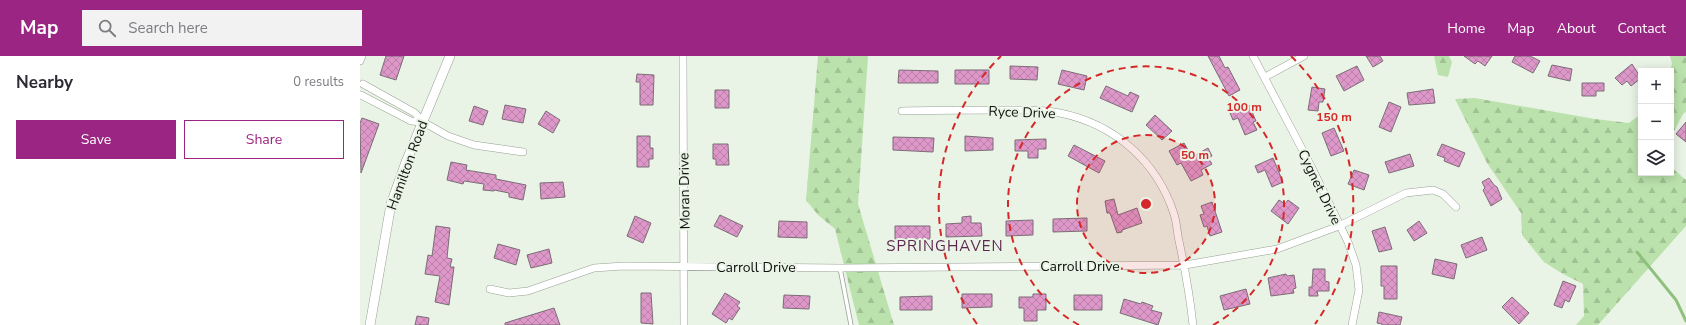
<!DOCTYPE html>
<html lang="en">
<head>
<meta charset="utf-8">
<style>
	:root { --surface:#fff; --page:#f2f2f3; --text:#2b2b33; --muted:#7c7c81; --line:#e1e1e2; --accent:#9a2582 }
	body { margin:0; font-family:"Nunito Sans",sans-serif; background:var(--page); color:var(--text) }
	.controls { position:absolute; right:12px; top:12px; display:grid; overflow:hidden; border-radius:0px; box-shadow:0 2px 10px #0003 }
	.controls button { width:36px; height:36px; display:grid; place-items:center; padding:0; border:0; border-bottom:1px solid var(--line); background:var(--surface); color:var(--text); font:20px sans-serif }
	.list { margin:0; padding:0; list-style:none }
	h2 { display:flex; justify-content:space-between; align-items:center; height:52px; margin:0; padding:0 16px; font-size:17px }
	h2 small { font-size:13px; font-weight:400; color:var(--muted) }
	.actions { display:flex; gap:8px; padding:12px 16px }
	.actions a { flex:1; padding:9px 0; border:1px solid var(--accent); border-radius:0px; text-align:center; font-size:14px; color:var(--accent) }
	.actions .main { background:var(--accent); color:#fff }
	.icon { flex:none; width:22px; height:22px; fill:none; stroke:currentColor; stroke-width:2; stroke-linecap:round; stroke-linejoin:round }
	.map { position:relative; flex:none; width:1326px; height:269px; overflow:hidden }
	header { display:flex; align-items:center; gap:24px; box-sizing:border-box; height:56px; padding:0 20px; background:var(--accent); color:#fff }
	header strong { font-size:19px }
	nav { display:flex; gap:22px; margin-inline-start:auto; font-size:14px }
	.search { width:280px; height:36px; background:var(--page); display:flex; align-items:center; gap:10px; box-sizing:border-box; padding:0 14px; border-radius:0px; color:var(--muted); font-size:15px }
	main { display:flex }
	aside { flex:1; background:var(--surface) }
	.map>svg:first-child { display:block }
</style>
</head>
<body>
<header>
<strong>Map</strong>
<div class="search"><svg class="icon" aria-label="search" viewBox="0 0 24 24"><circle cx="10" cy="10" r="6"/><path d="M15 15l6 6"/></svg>Search here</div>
<nav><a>Home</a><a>Map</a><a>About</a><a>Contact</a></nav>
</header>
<main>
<aside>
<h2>Nearby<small>0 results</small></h2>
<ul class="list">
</ul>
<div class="actions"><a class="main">Save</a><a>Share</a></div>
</aside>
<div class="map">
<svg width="1326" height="269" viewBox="0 0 1326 269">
	<defs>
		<pattern id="forest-firs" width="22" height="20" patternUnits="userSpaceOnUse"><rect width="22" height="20" fill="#bbe2ac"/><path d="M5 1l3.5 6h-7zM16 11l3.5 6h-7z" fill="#a0c193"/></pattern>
		<pattern id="building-cross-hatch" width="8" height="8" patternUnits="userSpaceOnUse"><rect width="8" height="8" fill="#dd97c9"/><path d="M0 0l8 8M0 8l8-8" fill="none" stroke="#bc81ab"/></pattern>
	</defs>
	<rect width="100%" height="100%" fill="#eaf4e6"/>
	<path fill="url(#forest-firs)" d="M458,0H508L498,148L534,269H499L475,173L458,159L446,144Z
		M1074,0H1089L1092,6L1088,21L1078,19Z
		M1310,0H1326V56L1323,58L1311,81V86V15H1310L1312,8Z
		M1115,42L1235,63L1269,67L1281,58V117H1311V111L1326,124V170L1238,269H1216L1224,260L1223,228L1203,218L1184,206L1162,179L1161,157L1127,107L1095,43Z"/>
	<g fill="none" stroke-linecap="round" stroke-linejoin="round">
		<path stroke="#90c07d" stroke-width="3" d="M1277,196L1316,244L1326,265"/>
	</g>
	<path fill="url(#building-cross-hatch)" stroke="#7a6d76" d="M26,0H44L36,24L20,19Z
		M848,0H859L865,12L868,11L880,34L869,40Z
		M1006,0H1020L1023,5L1013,11Z
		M1104,0H1132L1125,10L1118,5L1115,8Z
		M1155,0H1170L1180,5L1173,17L1152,6Z
		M1272,8L1281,22L1271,30L1267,25L1262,29L1255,22Z
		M1192,9L1212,13L1210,25L1188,20Z
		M650,10L678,11L677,24L650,23Z
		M997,10L1004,24L984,35L976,20Z
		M539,14L578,15V27H538Z
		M595,14H629V28H595Z
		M702,14L727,20L724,34L698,28Z
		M277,18L294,19L293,49H280V26H276Z
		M1222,27H1244V35H1236V40H1222Z
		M746,30L768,40L770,36L779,40L772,56L740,42Z
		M952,31L965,33L963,46H959L958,55L948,54Z
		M1073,33L1075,47L1049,49L1047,37Z
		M355,34H369V52H355Z
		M1029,46L1041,51L1031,76L1019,71Z
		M145,49L166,53L163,67L142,63Z
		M889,49L896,65L893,66L897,74L885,79L878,62L873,64L870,57Z
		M114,50L128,55L123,69L109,65Z
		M186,55L200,64L193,77L178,68Z
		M795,59L812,75L802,84L786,69Z
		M2,62L19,68L1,117L0,67Z
		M1326,66V86L1316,78Z
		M974,72L984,95L971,100L962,77Z
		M277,80H290V92H293V103H289V111H277Z
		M605,80L633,82V94L605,95Z
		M533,81L574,82L573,96L533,94Z
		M686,83V93H678V102H668V95H655V84Z
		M824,87L832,101L848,92L852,100L848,102L852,108L841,114L843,119L831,125L821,107L817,109L809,95Z
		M353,88H368L369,109H356V103H353Z
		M1082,88L1105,97L1099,111L1084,105L1085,102L1077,99Z
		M714,89L745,105L739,117L708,100Z
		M1050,98L1054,110L1029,117L1025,106Z
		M913,102L923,126L912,131L905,114L898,117L895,110Z
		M91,106L107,109L106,114L136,119V123L166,129L163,144L149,141V137L134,134V135L123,134L124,128L104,125L103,128L87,124Z
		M994,114L1009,119L1004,134L988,128Z
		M1129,122L1134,129L1137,131L1142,143L1131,150L1123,134L1125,132L1122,126Z
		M203,126L205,141L181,143L180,127Z
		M754,143L758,159L777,152L782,167L762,174V176L757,177L750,157H747L745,145Z
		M919,144L925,148L928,144L939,152L928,168L911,155Z
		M852,146L862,176L850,180L847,170L844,171L840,159L844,158L841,150Z
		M360,159L383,170L377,181L354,170Z
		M275,160L291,167L283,187L267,180Z
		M611,160V167H621L622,180L586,181V168L602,167V161Z
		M727,162V175L693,176V163Z
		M673,164V179L646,180V165Z
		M419,165L447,166V182L418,181Z
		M1059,165L1067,177L1054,185L1047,174Z
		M76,170L90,172L87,202L92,203L90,211H94L89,249L75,246L80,220L65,218L68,199L72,200Z
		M535,170H570V183H535Z
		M1025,171L1032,193L1019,196L1012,175Z
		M1122,181L1127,194L1106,202L1101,189Z
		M138,188L160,194L156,209L134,202Z
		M189,193L192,207L171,212L167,199Z
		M1075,203L1097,208L1094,223L1072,218Z
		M1021,210H1037V243H1024V230H1021Z
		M953,213H965V225L969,226V235H957L958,240H949V231H952Z
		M926,218L927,220L934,219L936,232L933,233L934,237L911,240L908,222Z
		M1203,225L1216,230L1209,246L1205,244L1202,252L1194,249Z
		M886,233L890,248L864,254L860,240Z
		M281,237H291L293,268L281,267Z
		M365,237L380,246L377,250L380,252L372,264L369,262L366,267L352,258Z
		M602,238H632V251L602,252Z
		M673,238H686V254H677V265H664V252H659V241H673Z
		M424,239L450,240L449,253L423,252Z
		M714,239H742V254H714Z
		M572,240V254H540V241Z
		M1152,241L1169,257L1159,268L1142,251Z
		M764,243L781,248L782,246L793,250L791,254L802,257L798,269L760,257Z
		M194,252L200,269H145V267Z
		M1019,256L1042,261L1040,269H1022V268L1017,267Z
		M57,260L69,262L68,269H55Z"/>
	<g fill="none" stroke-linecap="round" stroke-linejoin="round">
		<defs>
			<path id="service" d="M480,212L491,269"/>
			<path id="minor" d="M323,0L324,269
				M893,0L951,110L988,186L996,209L999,234L992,269
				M0,5L2,0
				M905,21L944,0
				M3,28L55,57L63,66L88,80L114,89L163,96
				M1,39L51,65L63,66
				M542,55C577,54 611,54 645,54C663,54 683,53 700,57C754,68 797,105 814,158C817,167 817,177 819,185C825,213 830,241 833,269
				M130,233L149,237L168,235L234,212L264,210L480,212L825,209L917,193L979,170L1046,137L1073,134L1083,138L1096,151"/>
			<path id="tertiary" d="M10,269L31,148L46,106L90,0"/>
		</defs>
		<use href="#service" stroke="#97a194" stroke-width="5"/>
		<use href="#minor" stroke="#97a194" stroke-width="8"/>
		<use href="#tertiary" stroke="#97a194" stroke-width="10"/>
		<use href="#service" stroke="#fff" stroke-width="3.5"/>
		<use href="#minor" stroke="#fff" stroke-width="7"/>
		<use href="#tertiary" stroke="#fff" stroke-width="9"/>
	</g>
	<circle cx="786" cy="148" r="69" fill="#d62828" fill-opacity=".12"/>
	<g fill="none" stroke="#d62828" stroke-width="2" stroke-dasharray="7 5">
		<circle cx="786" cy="148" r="69"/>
		<path d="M719 269A138 138 0 1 1 853 269"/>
		<path d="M617 268A207 207 0 0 1 641 0M931 0A207 207 0 0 1 955 268"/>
	</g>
	<g text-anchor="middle" stroke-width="4" stroke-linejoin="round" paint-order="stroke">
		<g font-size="14" fill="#0f120d" stroke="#eaf4e6">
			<text transform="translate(662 56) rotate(2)" y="5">Ryce Drive</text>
			<text transform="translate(47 109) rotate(-70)" y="5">Hamilton Road</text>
			<text transform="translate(960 131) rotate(64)" y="5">Cygnet Drive</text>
			<text transform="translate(324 135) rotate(-91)" y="5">Moran Drive</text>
			<text x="720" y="215">Carroll Drive</text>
			<text x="396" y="216">Carroll Drive</text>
		</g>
		<g font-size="15" letter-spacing="1" fill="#5c244e" stroke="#eaf4e6">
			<text x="585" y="195">SPRINGHAVEN</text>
		</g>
	</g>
	<circle cx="786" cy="148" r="6" fill="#d62828" stroke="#eaf4e6" stroke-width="2"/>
	<g font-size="12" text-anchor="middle" font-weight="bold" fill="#d62828" stroke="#eaf4e6" stroke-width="4" stroke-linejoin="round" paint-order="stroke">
		<text x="884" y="55">100 m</text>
		<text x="974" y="65">150 m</text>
		<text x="835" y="103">50 m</text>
	</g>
</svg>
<div class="controls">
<button>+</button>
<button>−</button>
<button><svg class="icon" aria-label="layers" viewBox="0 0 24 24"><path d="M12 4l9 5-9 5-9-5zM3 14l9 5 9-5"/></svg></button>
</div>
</div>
</main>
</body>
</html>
